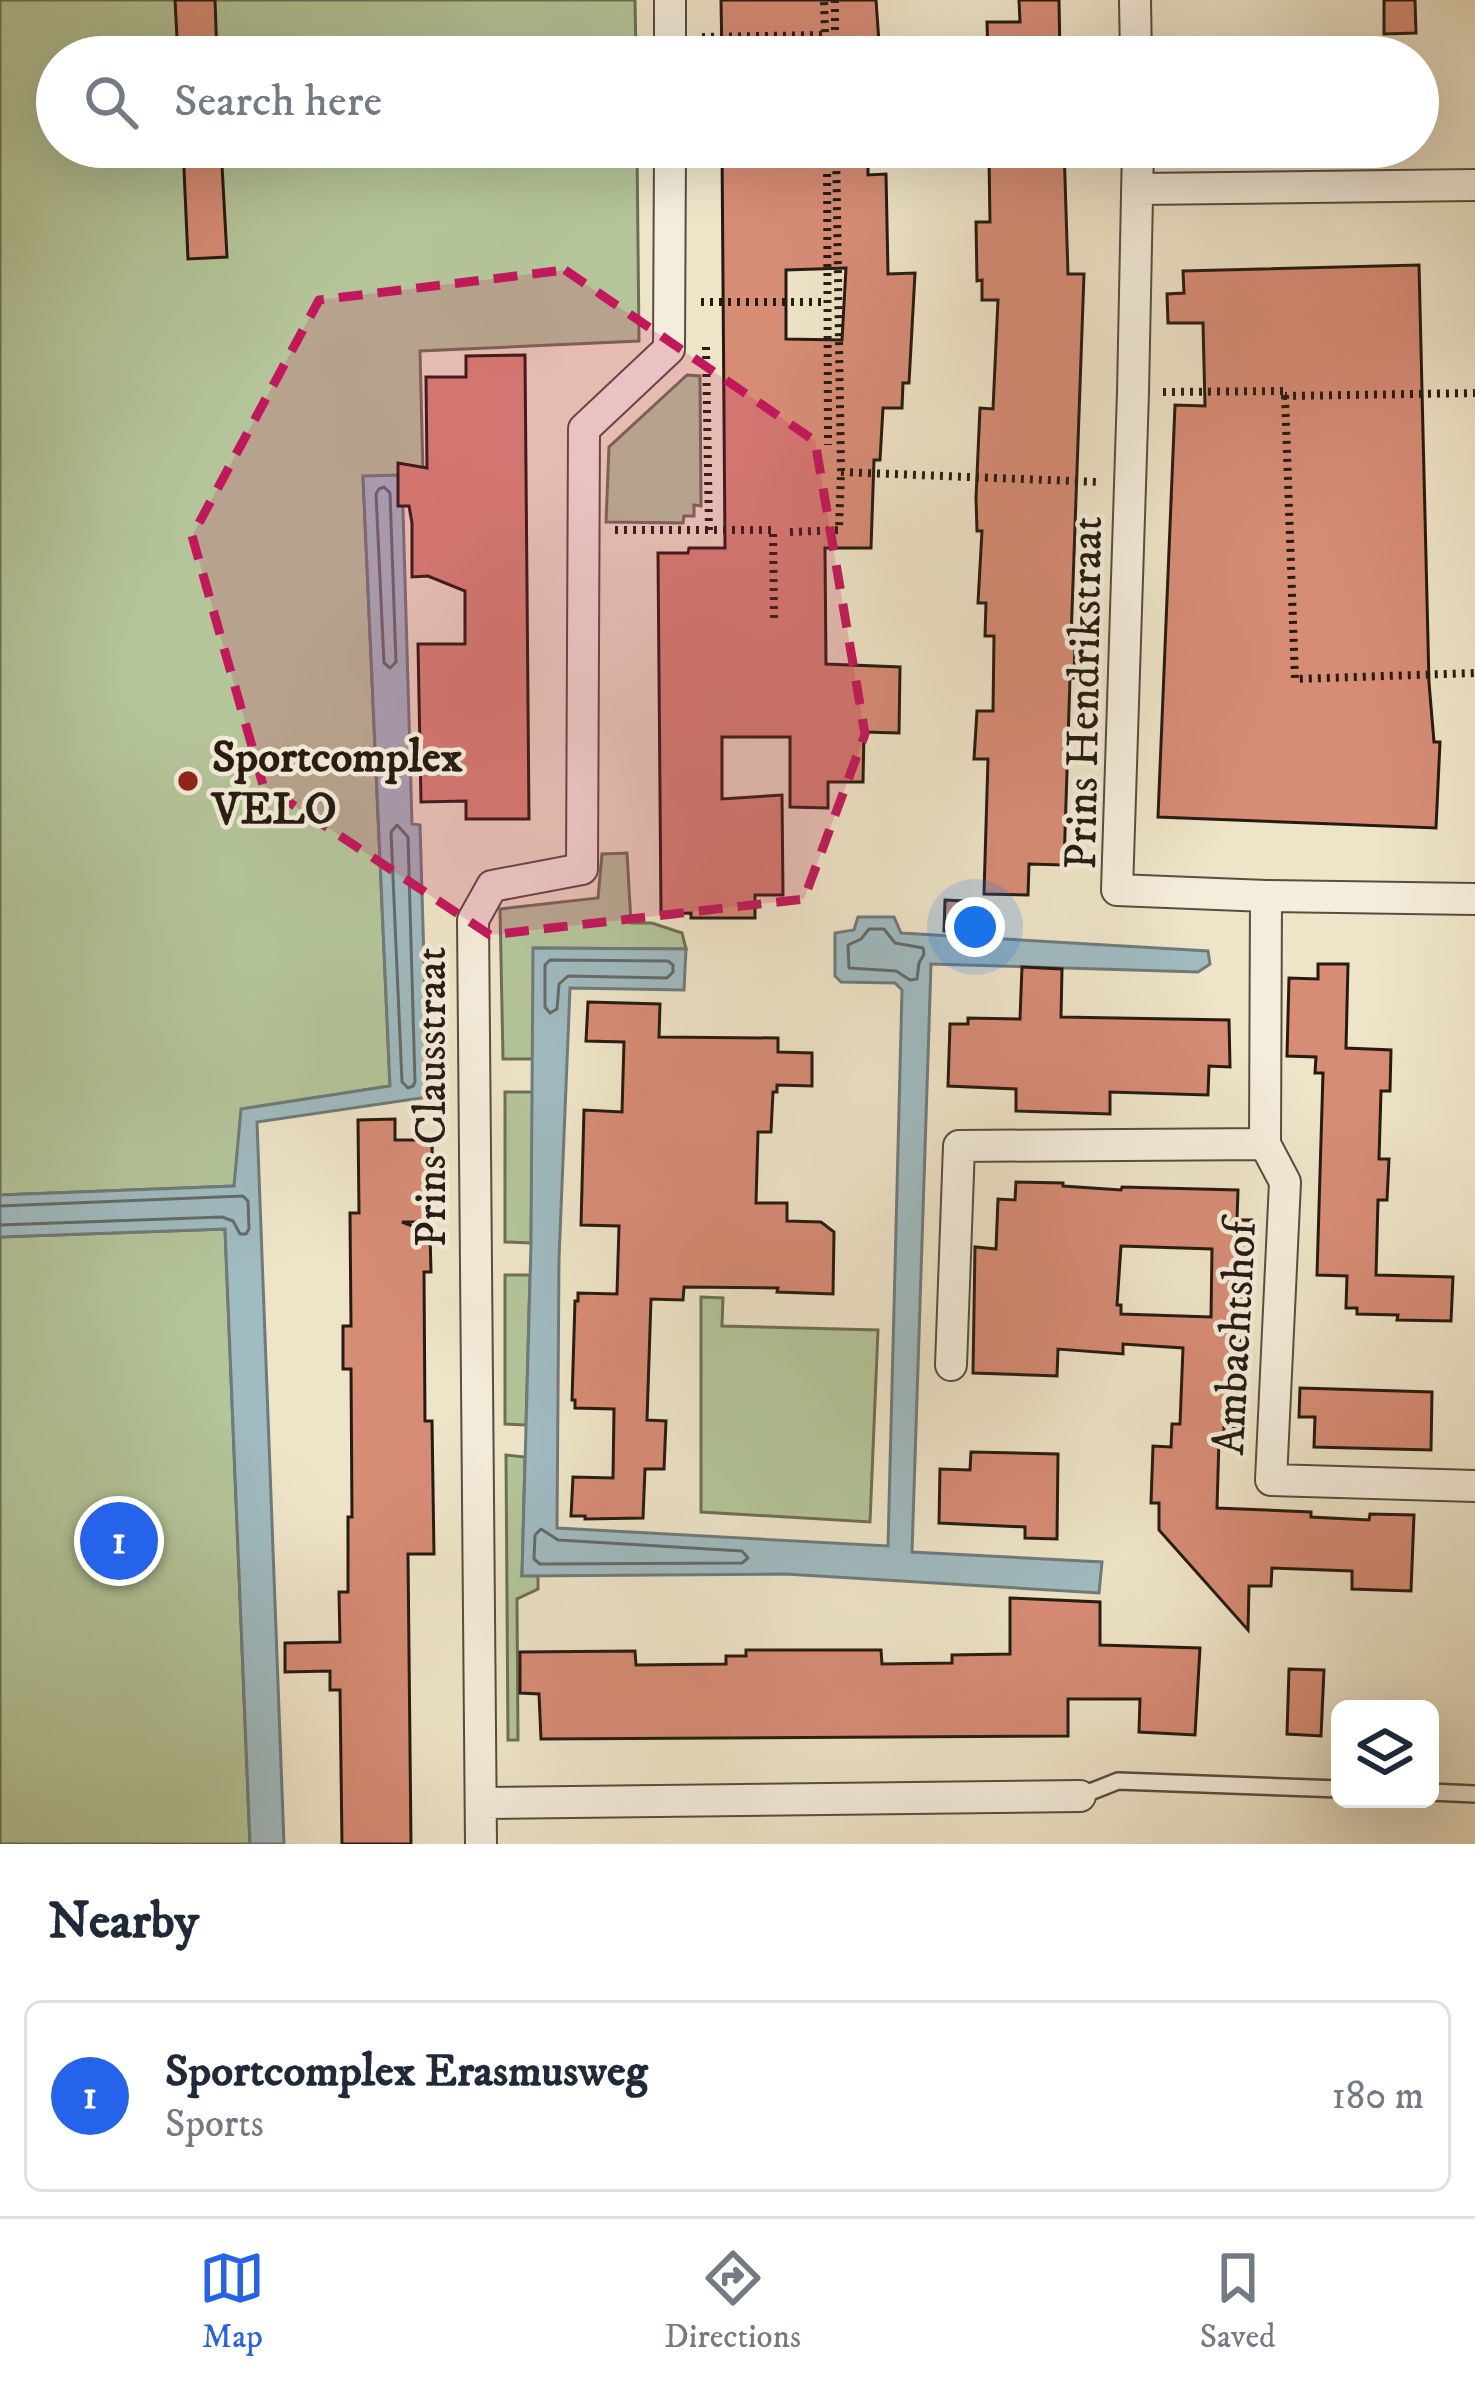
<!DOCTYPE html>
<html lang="en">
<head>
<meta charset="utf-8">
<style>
	:root { --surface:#fff; --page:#f6f6f7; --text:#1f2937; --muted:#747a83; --line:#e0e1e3; --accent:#2563eb }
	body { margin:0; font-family:"IM FELL DW Pica",serif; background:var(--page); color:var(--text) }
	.controls { position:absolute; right:36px; bottom:36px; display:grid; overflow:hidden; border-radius:18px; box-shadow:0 12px 48px #0002 }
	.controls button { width:108px; height:108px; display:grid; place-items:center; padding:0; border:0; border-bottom:3px solid var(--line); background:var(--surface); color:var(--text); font:60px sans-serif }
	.you { position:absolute; left:975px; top:927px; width:42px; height:42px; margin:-30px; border:9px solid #fff; border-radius:50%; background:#1a73e8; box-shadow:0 0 0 18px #1a73e833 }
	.badge { display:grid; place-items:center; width:78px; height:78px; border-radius:50%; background:var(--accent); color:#fff; font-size:39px; font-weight:700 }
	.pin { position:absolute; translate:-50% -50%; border:6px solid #fff; box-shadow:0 3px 12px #0006 }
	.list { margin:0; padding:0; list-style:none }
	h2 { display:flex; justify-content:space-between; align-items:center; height:156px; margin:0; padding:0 48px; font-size:51px }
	h2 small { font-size:39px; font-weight:400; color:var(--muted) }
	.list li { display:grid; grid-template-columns:78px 1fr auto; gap:36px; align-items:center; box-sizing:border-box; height:192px; margin:0 24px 24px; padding:0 24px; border:3px solid var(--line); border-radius:18px }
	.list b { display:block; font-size:45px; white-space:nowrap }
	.list p { margin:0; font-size:39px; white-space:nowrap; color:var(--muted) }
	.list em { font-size:39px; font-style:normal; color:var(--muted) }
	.icon { flex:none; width:66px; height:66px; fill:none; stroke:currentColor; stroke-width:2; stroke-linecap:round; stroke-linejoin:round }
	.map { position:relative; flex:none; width:1475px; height:1844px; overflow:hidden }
	.search { position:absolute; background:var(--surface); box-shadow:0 12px 48px #0002; left:36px; right:36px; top:36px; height:132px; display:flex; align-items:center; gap:30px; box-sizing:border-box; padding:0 42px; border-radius:66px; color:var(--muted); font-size:45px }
	.sheet { height:372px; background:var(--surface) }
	nav { display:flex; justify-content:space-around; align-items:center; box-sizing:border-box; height:168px; border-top:3px solid var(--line); background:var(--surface); font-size:33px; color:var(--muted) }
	nav a { display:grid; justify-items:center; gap:6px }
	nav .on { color:var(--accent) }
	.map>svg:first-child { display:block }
</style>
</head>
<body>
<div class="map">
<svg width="1475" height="1844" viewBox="0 0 1475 1844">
	<rect width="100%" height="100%" fill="#eee4c8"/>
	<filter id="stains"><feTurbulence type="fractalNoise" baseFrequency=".00167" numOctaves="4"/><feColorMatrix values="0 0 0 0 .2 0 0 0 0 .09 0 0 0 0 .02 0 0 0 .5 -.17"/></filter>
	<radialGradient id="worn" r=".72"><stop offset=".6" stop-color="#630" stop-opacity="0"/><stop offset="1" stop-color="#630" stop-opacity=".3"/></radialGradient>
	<path fill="#b4c59a" stroke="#6d7056" stroke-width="3" d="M0,0H635L636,57H57V147H637L639,341L420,351L423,474L363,477L390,1086L242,1109L235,1186L0,1195Z
		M687,375L700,376L701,506L694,505V516H684L683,523L606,522L609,447Z
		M627,853L631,923H652L682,933L686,949L534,948L533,1059H503L500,909L598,898L602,854Z
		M505,1092H533L531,1243L505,1242Z
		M225,1229L250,1844H0V1237Z
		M505,1275H530L526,1425L505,1424Z
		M701,1297L723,1298L722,1326L878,1330L870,1522L701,1512Z
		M506,1455L525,1457L522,1575L538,1576V1589L517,1599L518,1740H508Z"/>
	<path fill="#a0bbc1" stroke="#6f7b7b" stroke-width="3" d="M402,475L412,824L420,825L428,1097L257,1122L284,1844H250L225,1229L0,1237V1195L234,1186L241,1109L390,1086L363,476Z
		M858,917H894L901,933L1208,951L1210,964L1198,972L931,964L912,1552L1102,1562L1099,1593L785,1574L522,1576L531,1243L533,948L686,949L684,990L570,988L559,1259L557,1528L888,1546L902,990L895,983L841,982L835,976V933L854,930Z"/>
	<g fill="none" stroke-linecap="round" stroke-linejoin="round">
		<path stroke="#636b69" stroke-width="3" d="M384,487L390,493L396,662L390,668L384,663L376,494L379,489Z
			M397,825L408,837L415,1082L413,1086L408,1088L402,1082L391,832Z
			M869,929H884L895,943L923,948L924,954L919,963L917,979L910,980L896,971L849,968L848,945L861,939Z
			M550,960L668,961L673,965V972L667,978L568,976L559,984L557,1009L550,1013L545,1007V965Z
			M0,1206L243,1196L248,1201L249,1229L246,1234H240L233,1221L222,1217L0,1225
			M541,1529L558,1540L742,1551L748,1558L742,1563L540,1564L534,1559L535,1535Z"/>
	</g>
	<path fill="#d78c76" stroke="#261b11" stroke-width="3" fill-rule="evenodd" d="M175,0H215L217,57H178Z
		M721,0H876L880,57H722Z
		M1019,0H1059L1060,57H988L987,22H1020Z
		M1384,0H1415L1416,33L1384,34Z
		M183,147H221L227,257L188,259Z
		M722,147H868V175L886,174L888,274L915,273L909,383H903L902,408H883L880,460H874L871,548H825L826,664L900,667L899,733L864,732L863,782H828V808L790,807V737H722V799L782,795L783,895H755V918H691V913L661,914L658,553H688L689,548H725ZM846,268L842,340L786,339V270Z
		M1003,147H1064L1068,274H1084L1071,639L1075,640L1074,678H1070L1064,865L1029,864L1028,895L984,894L988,759H974L977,711H993L994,636H985L986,603H978L982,531H977L976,498L980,408L993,409L998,300H982V280L977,281L976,222H990L989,157L1004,156Z
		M1419,265L1429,683L1434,742H1440L1436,828L1158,817L1175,405L1205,406L1203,323H1168L1167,294L1184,293L1183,271Z
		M525,355L529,819H466V801L421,802L418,644H465V591L428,576L412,577V523L409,506H398V463L427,468L426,377H466V356Z
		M945,900L987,902L985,932L944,931Z
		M1318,964H1348L1346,1048L1391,1050L1390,1091H1381L1379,1159H1389L1387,1200H1378L1376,1275L1453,1277L1451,1321L1397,1320L1398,1315L1357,1314V1308H1346L1347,1276L1317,1275L1323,1073H1315L1316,1057L1287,1056L1289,978L1318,979Z
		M1022,967L1062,969L1061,1017L1229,1020L1230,1067L1209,1066L1208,1095L1110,1092V1114L1016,1111V1089L948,1086L950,1024H968V1018L1020,1019Z
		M588,1002L660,1004L659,1037L778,1038V1052L812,1053V1086L777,1085V1092H773L771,1132H758L756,1203H787V1221L821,1222L834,1232L833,1294L777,1292L778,1288L684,1287L683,1300L651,1299L647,1420L666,1421L664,1469H645L643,1518L585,1519V1516H571L573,1477L613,1478L614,1409L575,1408V1400H572L575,1301H578V1293L617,1294L619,1226L581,1225L584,1110L622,1112L624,1042L586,1041Z
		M395,1119V1140H432L433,1215H430V1222H402L430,1233L431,1272H424L425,1421H432L434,1554H408L411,1844H342L340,1690H330V1671L285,1672V1643L340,1642L339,1592H348V1517H352L351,1369H343V1326H351L350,1213H359L358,1120Z
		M1016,1182L1063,1183V1186L1121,1190L1122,1187L1238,1190L1237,1220H1252L1249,1316L1242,1315L1238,1427H1224V1440L1219,1439L1217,1508L1311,1512V1517L1369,1520L1370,1514L1414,1515L1411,1591L1352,1589V1571L1272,1568L1271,1586H1249L1248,1630L1159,1530V1503H1151L1153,1446L1171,1447L1172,1424H1180L1183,1348L1123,1344V1354L1058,1349L1057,1376L973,1373L975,1247L996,1249L998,1199L1015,1200ZM1121,1246L1212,1249L1211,1317L1121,1314V1305H1117Z
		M1300,1388L1432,1392L1431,1450L1314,1447L1315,1417H1299Z
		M971,1452L1058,1454L1057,1539L1025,1538V1527L939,1523L940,1469L970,1470Z
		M1010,1598L1100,1602V1645L1200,1648L1195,1735L1139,1732L1140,1699H1068V1736L541,1739L539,1694L520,1693V1652L635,1651L636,1665L726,1664V1656H746V1650H881L882,1664L952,1663V1655L1010,1654Z
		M1289,1669L1324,1670L1321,1736L1287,1734Z"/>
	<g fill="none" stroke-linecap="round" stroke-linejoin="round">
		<defs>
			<path id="service" d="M1430,1792L1475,1794
				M1080,1796L1118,1781L1340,1789"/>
			<path id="minor" d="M1135,0L1136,57
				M670,57V0
				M1138,147L1133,392L1117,890L1266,896L1475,899
				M1139,189L1475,185
				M1266,896L1265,1144L1285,1182L1271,1480L1475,1486
				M951,1365L959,1146L1265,1144
				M481,1803L1080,1796
				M481,1844L473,920L492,886L582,869L584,429L669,349L670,147"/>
		</defs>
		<use href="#service" stroke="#584d3f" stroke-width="20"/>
		<use href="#minor" stroke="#584d3f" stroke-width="34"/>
		<path stroke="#261b11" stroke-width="8" stroke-dasharray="3 6" stroke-linecap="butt" d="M835,0V57
			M702,37L825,35L824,0
			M827,147L828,445
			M701,302H827
			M706,347L709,532
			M1163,392L1285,391V396L1475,393
			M1285,396L1295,679L1475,673
			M841,472L1099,482
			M615,530H773L774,619
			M790,532L839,530L841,472L836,147"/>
		<use href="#service" stroke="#f4eddb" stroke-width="15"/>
		<use href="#minor" stroke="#f4eddb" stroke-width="30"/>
	</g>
	<path fill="#c2185b" fill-opacity="0.2" stroke="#c2185b" stroke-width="9" stroke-dasharray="24 15" stroke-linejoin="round" d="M565,270L815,441L865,734L804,899L490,935L263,785L192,536L319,300Z"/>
	<circle fill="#8f2418" stroke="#f4eddb" stroke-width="4.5" cx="188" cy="781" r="12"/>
	<g text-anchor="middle" stroke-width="9" stroke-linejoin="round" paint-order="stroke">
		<g font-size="45" fill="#261b11" stroke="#f4eddb">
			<text transform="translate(1082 693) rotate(-89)" y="16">Prins Hendrikstraat</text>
			<text transform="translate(429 1097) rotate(-90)" y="16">Prins Clausstraat</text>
			<text transform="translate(1233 1338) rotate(-87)" y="16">Ambachtshof</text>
		</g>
		<g font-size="45" font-weight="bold" fill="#261b11" stroke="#f4eddb" text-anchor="start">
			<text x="212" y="771">Sportcomplex<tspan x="212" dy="52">VELO</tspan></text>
		</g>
	</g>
	<rect width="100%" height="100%" filter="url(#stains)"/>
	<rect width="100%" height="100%" fill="url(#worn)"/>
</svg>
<div class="controls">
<button><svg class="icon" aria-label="layers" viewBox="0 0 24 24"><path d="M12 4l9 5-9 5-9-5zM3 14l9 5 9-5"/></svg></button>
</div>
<div class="you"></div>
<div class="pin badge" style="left:119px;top:1541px">1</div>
<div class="search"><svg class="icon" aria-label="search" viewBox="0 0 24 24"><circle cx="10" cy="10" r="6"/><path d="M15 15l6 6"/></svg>Search here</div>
</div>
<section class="sheet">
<h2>Nearby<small></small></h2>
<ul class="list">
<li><span class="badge">1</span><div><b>Sportcomplex Erasmusweg</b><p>Sports</p></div><em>180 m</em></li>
</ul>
</section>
<nav>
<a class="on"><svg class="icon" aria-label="map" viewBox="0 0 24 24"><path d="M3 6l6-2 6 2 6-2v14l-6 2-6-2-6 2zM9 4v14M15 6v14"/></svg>Map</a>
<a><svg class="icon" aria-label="directions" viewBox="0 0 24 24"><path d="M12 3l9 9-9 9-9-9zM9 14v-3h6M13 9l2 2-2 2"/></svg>Directions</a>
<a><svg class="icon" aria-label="saved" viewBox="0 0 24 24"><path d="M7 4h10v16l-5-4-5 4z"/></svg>Saved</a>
</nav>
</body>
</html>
